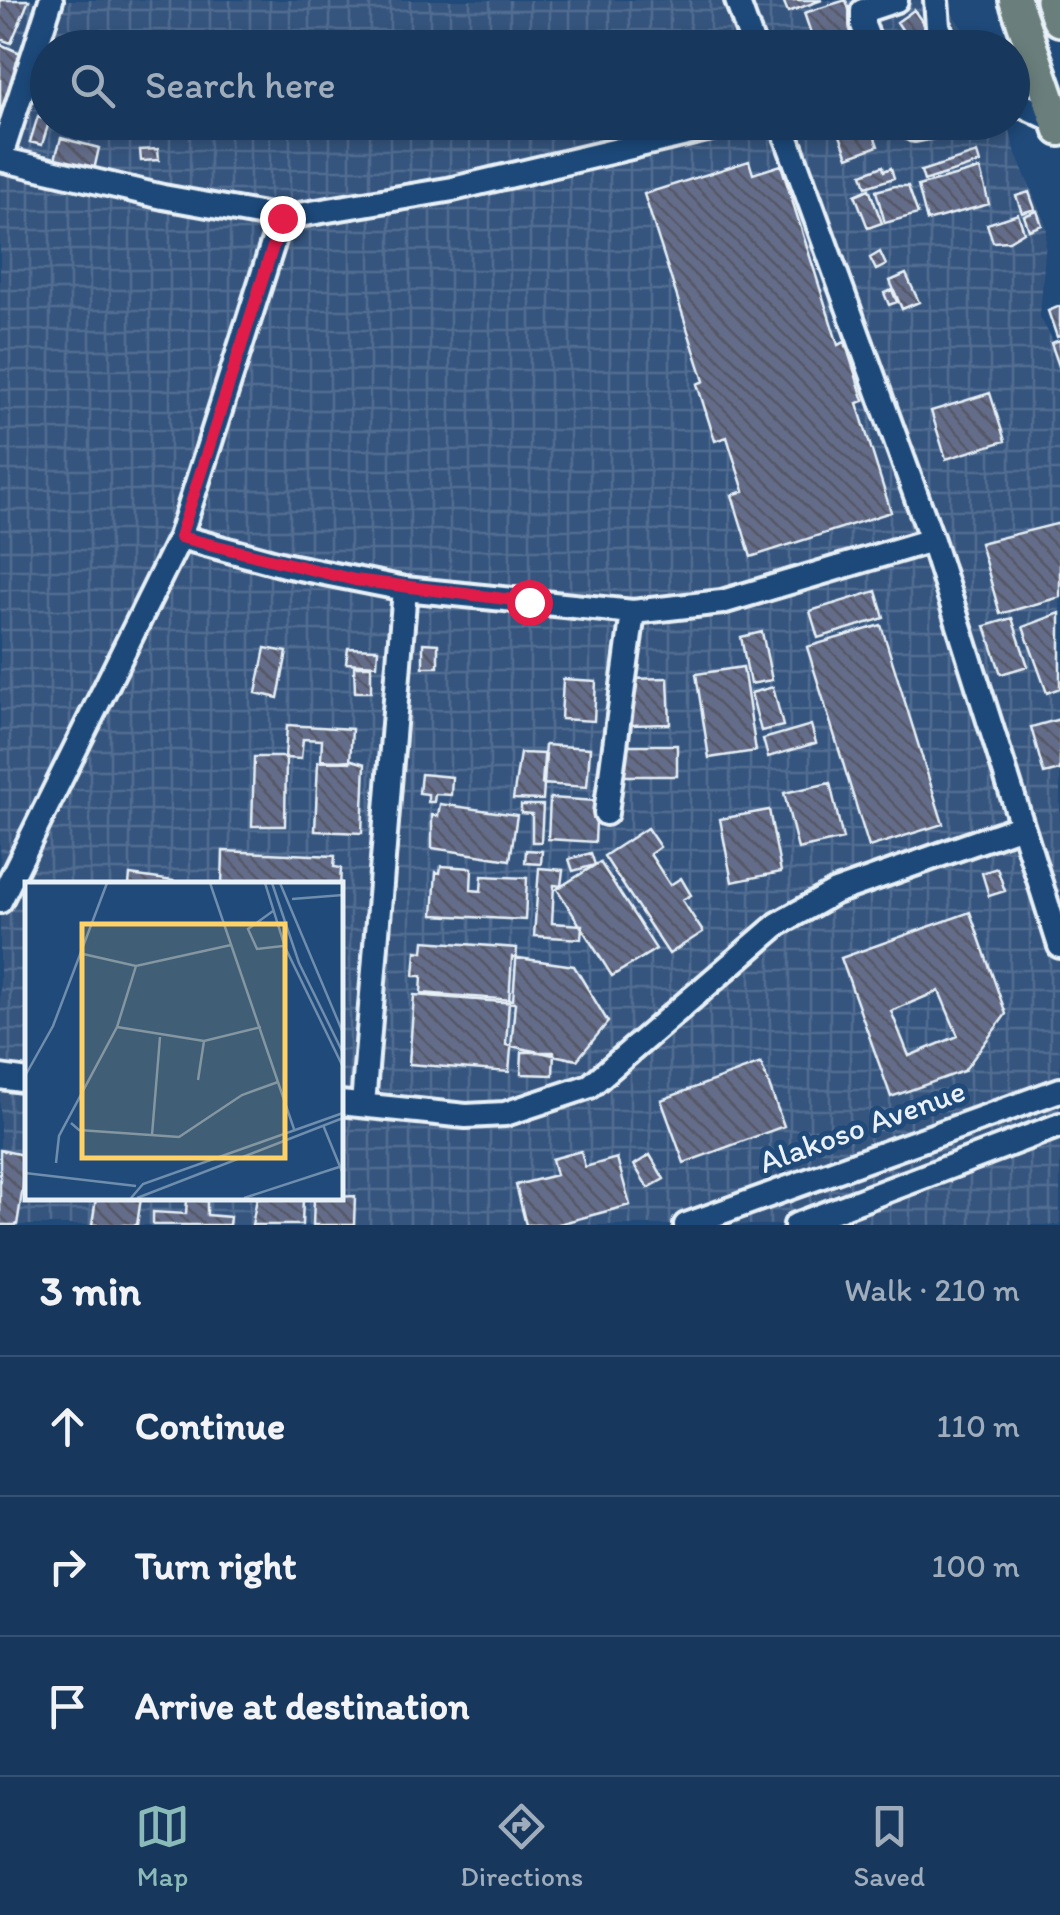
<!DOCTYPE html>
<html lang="en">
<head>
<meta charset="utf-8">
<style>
	:root { --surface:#17385c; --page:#244365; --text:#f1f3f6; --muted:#9eacbb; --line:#365272; --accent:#8bbbb9 }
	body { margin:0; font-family:Itim,sans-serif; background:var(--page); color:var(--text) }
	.stop { position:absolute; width:30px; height:30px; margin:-22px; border:8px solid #e11d48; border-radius:50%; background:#fff }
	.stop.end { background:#e11d48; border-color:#fff; box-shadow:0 2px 10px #0008 }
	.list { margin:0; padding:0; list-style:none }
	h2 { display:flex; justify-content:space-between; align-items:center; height:130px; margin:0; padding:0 40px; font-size:42px }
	h2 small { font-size:32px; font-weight:400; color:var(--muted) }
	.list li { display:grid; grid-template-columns:65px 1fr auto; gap:30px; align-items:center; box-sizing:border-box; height:140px; padding:0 40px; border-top:2px solid var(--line) }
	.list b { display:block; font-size:38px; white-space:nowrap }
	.list em { font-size:32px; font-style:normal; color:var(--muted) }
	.icon { flex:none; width:55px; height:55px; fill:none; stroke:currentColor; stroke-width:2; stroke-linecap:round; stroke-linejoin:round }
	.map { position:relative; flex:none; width:1060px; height:1225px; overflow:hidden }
	.search { position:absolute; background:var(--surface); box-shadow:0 5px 15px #0003; left:30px; right:30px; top:30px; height:110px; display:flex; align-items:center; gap:25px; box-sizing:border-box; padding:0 35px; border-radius:55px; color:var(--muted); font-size:38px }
	.sheet { height:550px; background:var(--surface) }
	nav { display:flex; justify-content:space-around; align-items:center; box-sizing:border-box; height:140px; border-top:2px solid var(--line); background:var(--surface); font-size:28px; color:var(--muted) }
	nav a { display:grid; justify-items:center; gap:5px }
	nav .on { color:var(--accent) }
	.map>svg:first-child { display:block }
</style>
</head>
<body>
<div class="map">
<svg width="1060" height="1225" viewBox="0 0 1060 1225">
	<defs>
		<pattern id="industrial-grid" width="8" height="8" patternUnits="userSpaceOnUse" patternTransform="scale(2.5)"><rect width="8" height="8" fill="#34547e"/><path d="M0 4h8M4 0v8" fill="none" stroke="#516d91"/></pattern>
		<pattern id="building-back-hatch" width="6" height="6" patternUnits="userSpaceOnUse" patternTransform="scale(2.5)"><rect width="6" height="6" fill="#646c88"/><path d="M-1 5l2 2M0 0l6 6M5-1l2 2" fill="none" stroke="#545866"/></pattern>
	</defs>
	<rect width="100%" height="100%" fill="#1f4a7a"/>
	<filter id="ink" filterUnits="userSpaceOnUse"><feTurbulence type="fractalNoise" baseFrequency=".01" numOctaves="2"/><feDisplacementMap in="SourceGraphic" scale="20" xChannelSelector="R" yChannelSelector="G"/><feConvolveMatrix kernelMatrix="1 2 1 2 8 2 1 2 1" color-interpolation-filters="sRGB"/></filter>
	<g filter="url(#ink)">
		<path fill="url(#industrial-grid)" fill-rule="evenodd" d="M0,0H943L975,47L48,48V122L1008,123L1016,154L1047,227L1040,317L1060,354V1225H0ZM28,885H340V1198H28Z"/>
		<path fill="url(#building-back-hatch)" stroke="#e8f1f8" stroke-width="2.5" fill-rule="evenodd" d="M0,0H29L11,43L0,39Z
			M783,0H822L788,12Z
			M846,0L861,48H816L804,13Z
			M914,10L940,48H914L897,22Z
			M0,44L27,56L0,119Z
			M38,116L49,122L42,145L30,142Z
			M835,122H869L878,146L848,157Z
			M61,138L99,148L94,170L55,159Z
			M158,149L159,160L141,161L140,150Z
			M977,153L980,163L924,181L921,171Z
			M749,161L753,174L781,165L838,345L845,342L864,401L857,403L891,512L751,557L732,495L744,491L727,437L715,441L697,384L704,381L644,194Z
			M883,166L884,171L891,168L894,178L866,187L862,174Z
			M980,169L989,204L927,221L918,186Z
			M895,186H908L918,214L885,223L876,191Z
			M869,189L882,223L868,228L855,195Z
			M1029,192L1035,209L1022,213L1016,196Z
			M1037,211L1042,225L1029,230L1024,216Z
			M1018,214L1024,232L1009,241L993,242L987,224Z
			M880,252L886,265L876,270L870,258Z
			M906,274L919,302L902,309L890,281Z
			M892,290L897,302L889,305L884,293Z
			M1060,306V336L1057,337L1048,311Z
			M1060,340V369L1051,343Z
			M990,393L1005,441L946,459L931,411Z
			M1060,523V597L1000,614L980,543Z
			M876,591L884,618L818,638L810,611Z
			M1060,613V688L1047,693L1023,627Z
			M1012,618L1028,666L1001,674L985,626Z
			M881,625L943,824L869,847L807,647Z
			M762,632L772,680L750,684L741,637Z
			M423,643L438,644V667H423Z
			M265,648L287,652L278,698L256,693Z
			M348,648L378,649L377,665L346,663Z
			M354,666H371V692H355Z
			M743,667L756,751L709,758L696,674Z
			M668,678L670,724L630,725L628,679Z
			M563,679L596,681L594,721L561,719Z
			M773,687L783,726L761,731L751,693Z
			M1060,719V770L1044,774L1031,727Z
			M287,725L352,729L350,762L321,760L322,740L303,739L301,759L285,758Z
			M811,725L816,743L768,757L763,739Z
			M545,745L590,748L587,787L542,784Z
			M619,745H677V776H619Z
			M520,753L546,754L543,800L513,799Z
			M254,757H286L285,826H252Z
			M352,760L365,764L362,833L315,831L318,762Z
			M421,774L452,777L451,795L435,794L434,802H428V794L419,793Z
			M830,783L843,839L798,849L784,793Z
			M550,798L597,801L595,842L548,839Z
			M440,804L517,815L510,860L432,848V815L438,816Z
			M521,805H543L541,842H532V814L521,813Z
			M769,810L781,872L732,882L720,819Z
			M647,828L660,847L650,854L670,885L681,878L691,895L682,900L703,932L669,954L604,856Z
			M526,850L542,851L541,864L525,863Z
			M223,851L335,856L334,867L341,868L340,887L222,885Z
			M591,853L595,865L573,871L569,859Z
			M600,862L656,949L612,976L557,889Z
			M441,866L472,868L471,890L481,891L482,876L527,878L525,920L433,915L436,872L440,873Z
			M539,868L563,870L561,886L554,885L552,923L582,925L581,939L534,936Z
			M997,868L1005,891L989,896L982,873Z
			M130,875L174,881L173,885H129Z
			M970,912L1006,1014L964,1071L891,1097L841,958ZM939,991L958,1036L909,1056L891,1011Z
			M424,941L517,948L513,1000L421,993L422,976H414L416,951L423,952Z
			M512,957L574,966L608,1022L577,1060L506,1045Z
			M414,995L515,1003L509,1072L409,1064Z
			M522,1052H554L553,1075L521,1074Z
			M761,1063L784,1126L684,1163L661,1100Z
			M0,1150L28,1156L17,1225H0Z
			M581,1151L585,1167L617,1158L630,1205L555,1225H526L516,1185L556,1175L552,1159Z
			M650,1155L664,1179L648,1188L634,1165Z
			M355,1196L354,1225H313L314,1198Z
			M96,1198H141L137,1225H92Z
			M257,1198H303L302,1225H252Z
			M187,1199L207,1201V1215L230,1217L229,1225H153V1212L186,1214Z"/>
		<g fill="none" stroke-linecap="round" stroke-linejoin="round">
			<defs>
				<path id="minor" d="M737,0L754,48
					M936,0L938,26L947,48
					M872,48L863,25V11L896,0
					M1012,106H1024L1056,121
					M781,122L932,540L1060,946
					M905,122L914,129L948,122
					M0,159L163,197L281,218L453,189L737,122
					M0,159L51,0
					M180,537L284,565L405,589L633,612L722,602L932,540
					M606,813L633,612
					M0,901L180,537L281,218
					M0,1077L28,1081
					M340,1103L466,1116L505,1114L590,1086L778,924L835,892L1019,827
					M363,1105L405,589
					M686,1225L1060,1090
					M796,1225L1060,1125"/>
				<path id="major" d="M1015,0L1060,130"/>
				<path id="highway" d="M1054,0L1060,18"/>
			</defs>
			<use href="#minor" stroke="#e8f1f8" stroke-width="30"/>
			<use href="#major" stroke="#e8f1f8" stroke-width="38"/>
			<use href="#highway" stroke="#e8f1f8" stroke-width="42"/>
			<use href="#minor" stroke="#1f4a7a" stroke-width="22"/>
			<use href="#major" stroke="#6b7f7c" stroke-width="30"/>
			<use href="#highway" stroke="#6b7f7c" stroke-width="35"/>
		</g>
	</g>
	<g fill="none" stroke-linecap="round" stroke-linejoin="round" filter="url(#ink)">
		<path stroke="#e11d48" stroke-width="12" d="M282,218L180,537L355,580L529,602"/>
	</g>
	<g text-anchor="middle" stroke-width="10" stroke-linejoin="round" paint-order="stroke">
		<g font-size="32" fill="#e8f1f8" stroke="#1f4a7a">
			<text transform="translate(862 1126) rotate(-20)" y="11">Alakoso Avenue</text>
		</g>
	</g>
	<g transform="translate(25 882)">
		<rect width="318" height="318" fill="#1f4a7a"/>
		<path fill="none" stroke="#6f8dac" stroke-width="2.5" d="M185,1L269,247M240,1L260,65L318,185M247,1L274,81L318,171M255,1L318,151M267,17L318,13M248,29L223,47L232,67L258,64M58,72L111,84L206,63M92,145L179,159L236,145M0,194L28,144L82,1M173,198L179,159M46,241L54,248L154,255L217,213L253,200M298,243L318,292M127,253L135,155M31,281L34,254L92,145L111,84M0,291L111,304M106,316L118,302L318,231M112,316L318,236M219,316L314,285"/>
		<path fill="#ffd166" fill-opacity="0.15" stroke="#ffd166" stroke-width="5" d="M57,42H260V276H57Z"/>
		<rect width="318" height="318" fill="none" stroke="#e8f1f8" stroke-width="5"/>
	</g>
</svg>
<div class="stop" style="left:529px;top:602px"></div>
<div class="stop end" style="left:282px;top:218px"></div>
<div class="search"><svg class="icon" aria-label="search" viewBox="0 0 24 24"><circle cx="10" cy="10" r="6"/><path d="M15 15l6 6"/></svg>Search here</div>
</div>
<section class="sheet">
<h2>3 min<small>Walk · 210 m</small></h2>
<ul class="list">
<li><svg class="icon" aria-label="ahead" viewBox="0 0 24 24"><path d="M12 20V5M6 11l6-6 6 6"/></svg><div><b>Continue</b></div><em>110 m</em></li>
<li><svg class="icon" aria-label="right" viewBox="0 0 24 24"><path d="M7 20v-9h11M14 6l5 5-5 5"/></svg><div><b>Turn right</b></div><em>100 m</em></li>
<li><svg class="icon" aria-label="arrive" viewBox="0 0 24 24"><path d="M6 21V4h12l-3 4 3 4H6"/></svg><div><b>Arrive at destination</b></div></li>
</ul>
</section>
<nav>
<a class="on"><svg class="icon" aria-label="map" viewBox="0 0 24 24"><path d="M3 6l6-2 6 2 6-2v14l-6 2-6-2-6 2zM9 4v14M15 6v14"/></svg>Map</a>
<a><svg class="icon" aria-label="directions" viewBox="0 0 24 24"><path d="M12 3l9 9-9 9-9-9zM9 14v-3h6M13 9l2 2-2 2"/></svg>Directions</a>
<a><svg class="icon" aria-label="saved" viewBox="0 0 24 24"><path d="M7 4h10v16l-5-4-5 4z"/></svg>Saved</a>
</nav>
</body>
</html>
